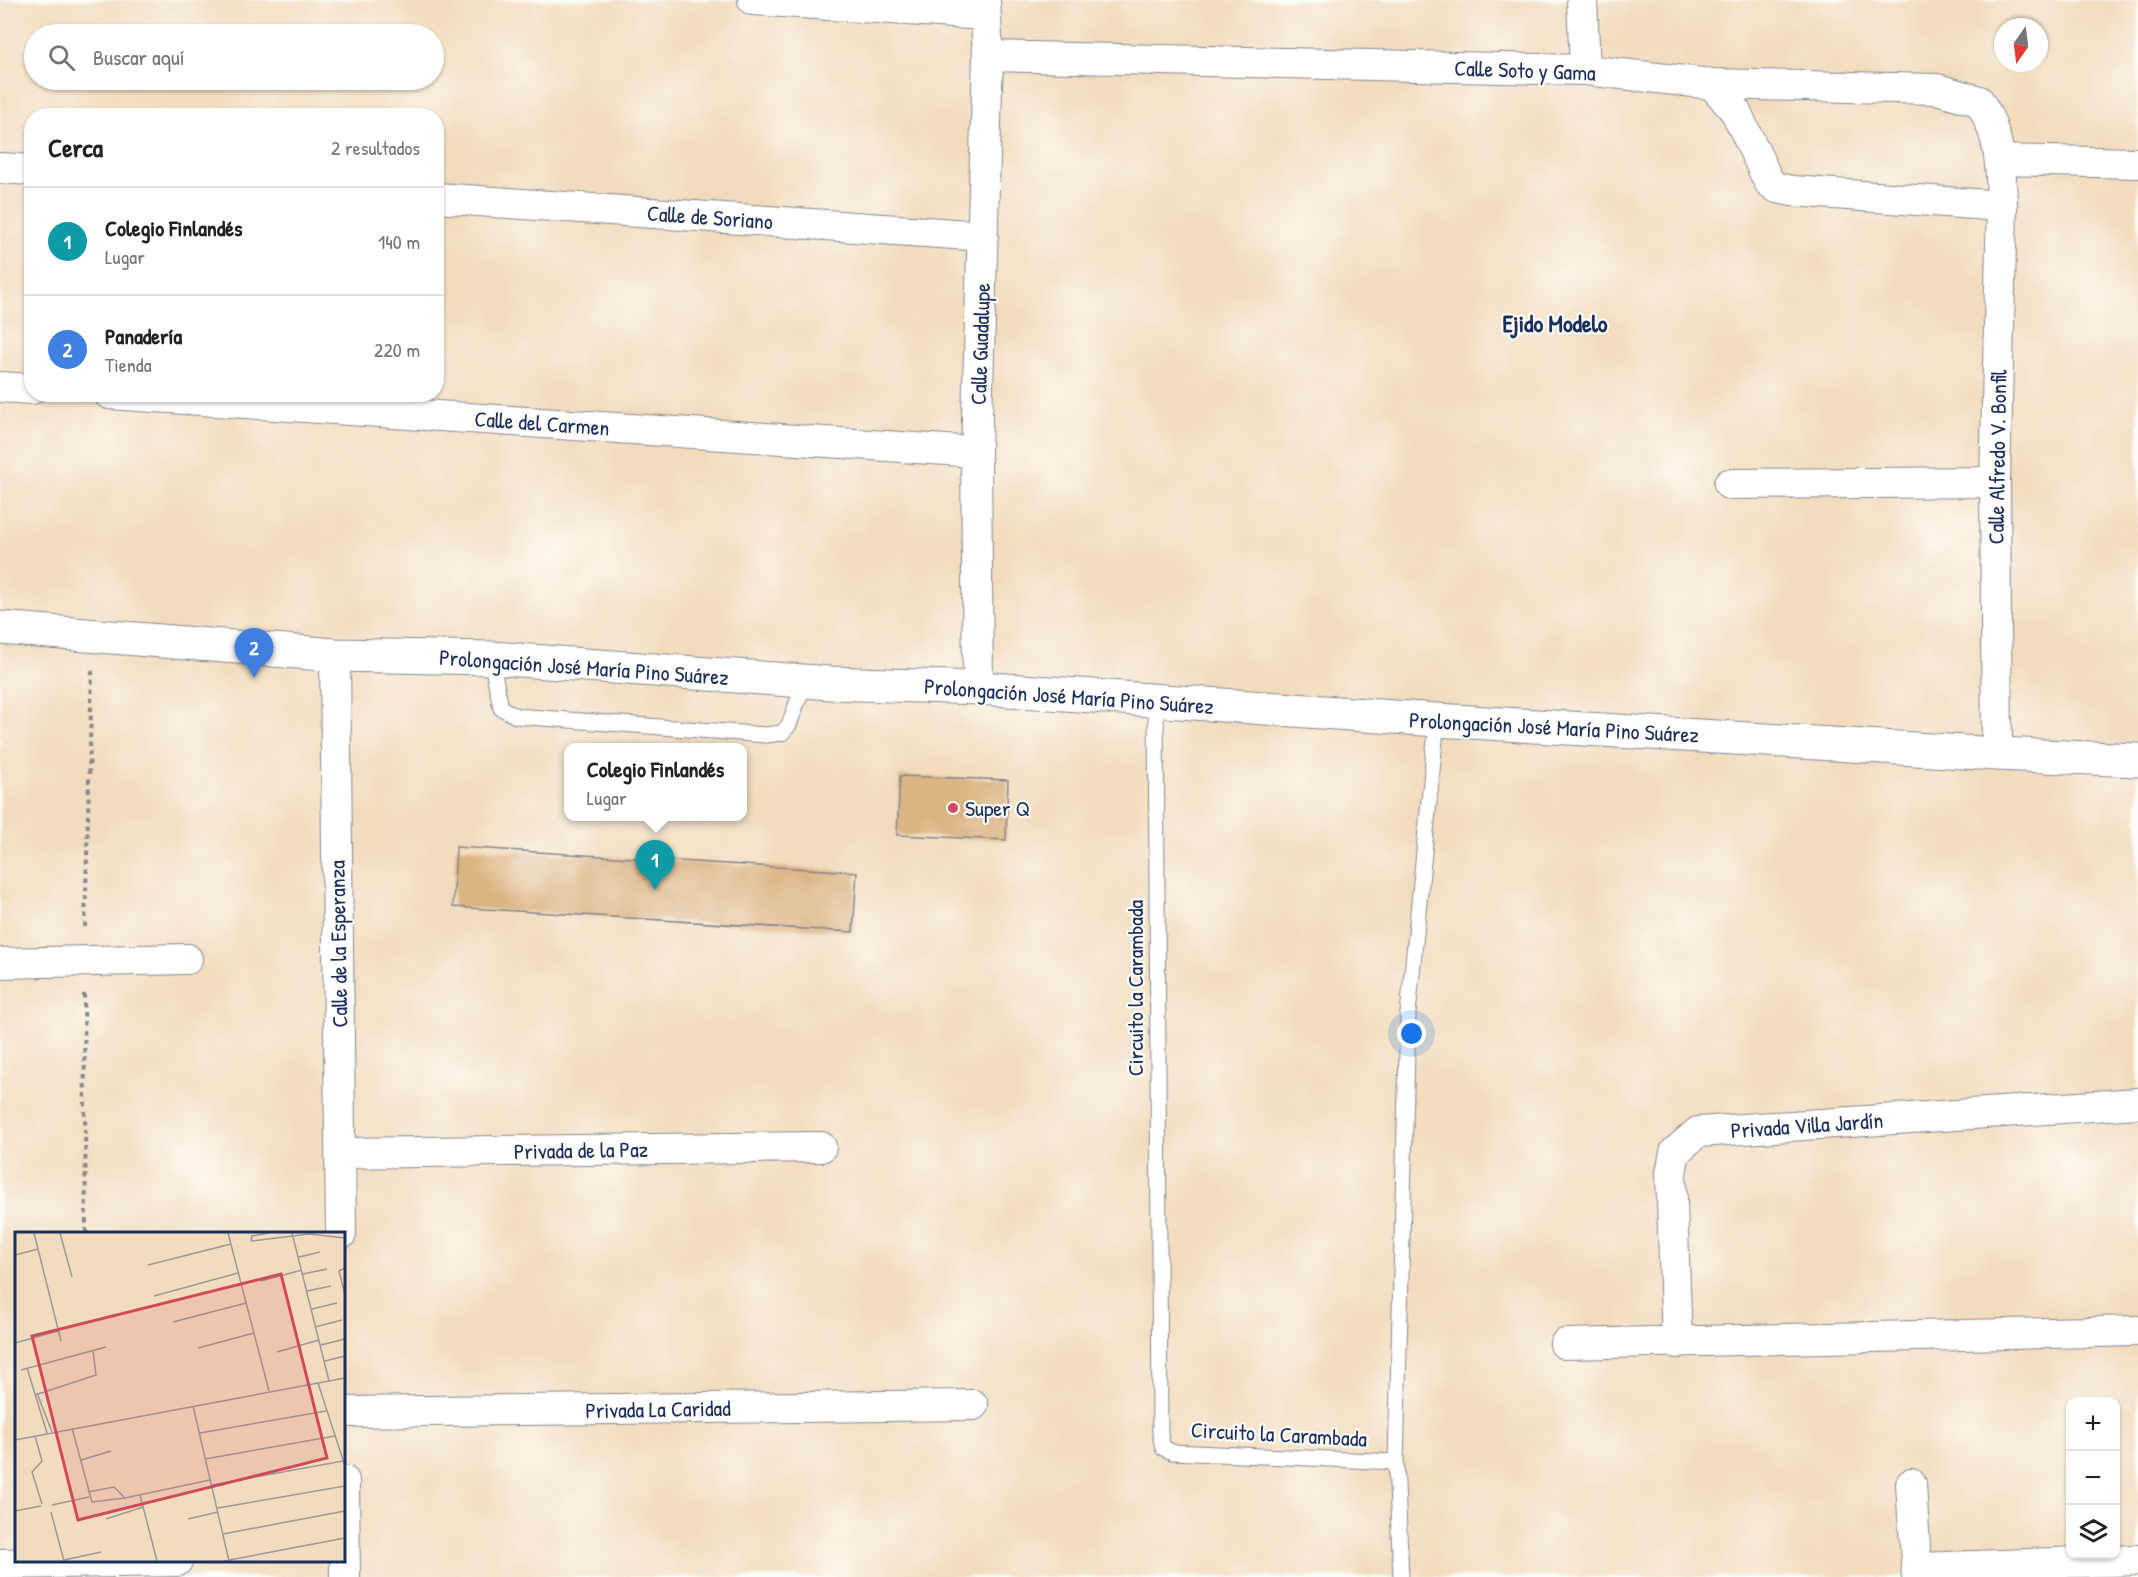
<!DOCTYPE html>
<html lang="es">
<head>
<meta charset="utf-8">
<style>
	:root { --surface:#fff; --page:#f6f6f6; --text:#202124; --muted:#757577; --line:#e0e0e0; --accent:#d1495b }
	body { margin:0; font-family:"Patrick Hand",sans-serif; background:var(--page); color:var(--text) }
	.controls { position:absolute; right:18px; bottom:18px; display:grid; overflow:hidden; border-radius:12px; box-shadow:0 2px 4px #0004 }
	.controls button { width:54px; height:54px; display:grid; place-items:center; padding:0; border:0; border-bottom:2px solid var(--line); background:var(--surface); color:var(--text); font:30px sans-serif }
	.compass { position:absolute; left:1994px; top:18px; width:54px; height:54px; border-radius:50%; background:var(--surface); box-shadow:0 2px 4px #0004; rotate:194deg }
	.you { position:absolute; left:1412px; top:1034px; width:21px; height:21px; margin:-15px; border:4px solid #fff; border-radius:50%; background:#1a73e8; box-shadow:0 0 0 9px #1a73e833 }
	.badge { display:grid; place-items:center; width:39px; height:39px; border-radius:50%; background:var(--accent); color:#fff; font-size:20px; font-weight:700 }
	.pin { position:absolute; translate:-50% -50px; filter:drop-shadow(0 2px 3px #0008) }
	.pin::after { content:''; position:absolute; top:32px; width:21px; height:18px; background:inherit; clip-path:polygon(0 0,100% 0,50% 100%) }
	.popup { position:absolute; left:564px; top:743px; width:183px; height:78px; box-sizing:border-box; display:grid; place-content:center; border-radius:12px; background:var(--surface); filter:drop-shadow(0 2px 4px #0005); font-size:20px; white-space:nowrap; color:var(--muted) }
	.popup b { font-size:22px; color:var(--text) }
	.popup::after { content:''; position:absolute; left:50%; top:100%; margin-left:-12px; border:12px solid transparent; border-top-color:var(--surface) }
	.list { margin:0; padding:0; list-style:none }
	h2 { display:flex; justify-content:space-between; align-items:center; height:78px; margin:0; padding:0 24px; font-size:26px }
	h2 small { font-size:20px; font-weight:400; color:var(--muted) }
	.list li { display:grid; grid-template-columns:39px 1fr auto; gap:18px; align-items:center; box-sizing:border-box; height:108px; padding:0 24px; border-top:2px solid var(--line) }
	.list b { display:block; font-size:22px; white-space:nowrap }
	.list p { margin:0; font-size:20px; white-space:nowrap; color:var(--muted) }
	.list em { font-size:20px; font-style:normal; color:var(--muted) }
	.icon { flex:none; width:33px; height:33px; fill:none; stroke:currentColor; stroke-width:2; stroke-linecap:round; stroke-linejoin:round }
	.map { position:relative; flex:none; width:2138px; height:1577px; overflow:hidden }
	.search { position:absolute; background:var(--surface); box-shadow:0 2px 4px #0004; left:24px; top:24px; width:420px; height:66px; display:flex; align-items:center; gap:15px; box-sizing:border-box; padding:0 21px; border-radius:33px; color:var(--muted); font-size:22px }
	.panel { position:absolute; background:var(--surface); box-shadow:0 2px 4px #0004; left:24px; top:108px; width:420px; height:294px; border-radius:24px }
	.map>svg:first-child { display:block }
</style>
</head>
<body>
<div class="map">
<svg width="2138" height="1577" viewBox="0 0 2138 1577">
	<rect width="100%" height="100%" fill="#fdfcf7"/>
	<filter id="ink" filterUnits="userSpaceOnUse"><feTurbulence type="fractalNoise" baseFrequency=".0167" numOctaves="2"/><feDisplacementMap in="SourceGraphic" scale="12" xChannelSelector="R" yChannelSelector="G"/><feConvolveMatrix kernelMatrix="1 2 1 2 8 2 1 2 1" color-interpolation-filters="sRGB"/></filter>
	<filter id="wash" filterUnits="userSpaceOnUse"><feTurbulence type="fractalNoise" baseFrequency=".008" numOctaves="4" result="noise"/><feDisplacementMap in="SourceGraphic" scale="24" xChannelSelector="R" yChannelSelector="G"/><feGaussianBlur stdDeviation="1.35" result="paint"/><feColorMatrix in="noise" values="0 0 0 0 0 0 0 0 0 0 0 0 0 0 0 0 0 1.4 0 .05"/><feComposite in="paint" operator="in"/></filter>
	<g filter="url(#wash)">
		<rect width="100%" height="100%" fill="#f2dcbd"/>
		<g id="blocks">
			<path fill="#dbb483" d="M900,776L1008,780L1006,840L897,835Z
				M456,847L857,872L853,932L453,907Z"/>
		</g>
	</g>
	<g filter="url(#ink)">
		<use href="#blocks" fill-opacity="0" stroke="#86868e" stroke-width="1.5"/>
		<g fill="none" stroke-linecap="round" stroke-linejoin="round">
			<defs>
				<path id="service" d="M491,658L501,708L516,716L766,735L782,733L789,725L805,681
					M1156,702L1160,1434L1163,1448L1172,1452L1396,1462
					M1401,1577L1396,1462L1408,1014L1437,720"/>
				<path id="minor" d="M753,0L985,15
					M1582,0L1585,70
					M988,56L1585,70L1712,84L1736,112L1769,182L1777,188L1792,191L2002,206
					M1712,84L1937,89L1979,101C2001,136 2001,166 2002,206L1995,482L1997,754
					M2000,160L2138,163
					M0,168L32,170
					M436,198L983,236
					M0,387L32,389
					M109,394L976,452
					M1729,484L1995,482
					M335,655L341,1234
					M978,688L976,452L988,56L985,0
					M0,963L187,959
					M341,1153L821,1147
					M1677,1343L1671,1173L1675,1152L1698,1132L2138,1103
					M1565,1344L2138,1331
					M344,1412L973,1405
					M344,1481L345,1577
					M1911,1484L1917,1577
					M0,1564L177,1561
					M1917,1568L2138,1560"/>
				<path id="secondary" d="M0,628L335,655L491,658L830,683L978,688L1437,720L1997,754L2138,760"/>
			</defs>
			<use href="#service" stroke="#86868e" stroke-width="17"/>
			<use href="#minor" stroke="#86868e" stroke-width="32"/>
			<use href="#secondary" stroke="#86868e" stroke-width="35"/>
			<path stroke="#86868e" stroke-width="4" stroke-dasharray="4.5 4.5" stroke-linecap="butt" d="M85,927L92,670
				M84,994L86,1234"/>
			<use href="#service" stroke="#fff" stroke-width="15"/>
			<use href="#minor" stroke="#fff" stroke-width="30"/>
			<use href="#secondary" stroke="#fff" stroke-width="33"/>
		</g>
	</g>
	<circle fill="#d1495b" stroke="#fdfcf7" stroke-width="2" cx="953" cy="808" r="6"/>
	<g text-anchor="middle" stroke-width="4.5" stroke-linejoin="round" paint-order="stroke">
		<g font-size="22" fill="#1b2f5e" stroke="#fdfcf7">
			<text transform="translate(1525 70) rotate(2)" y="8">Calle Soto y Gama</text>
			<text transform="translate(710 217) rotate(4)" y="8">Calle de Soriano</text>
			<text transform="translate(980 344) rotate(-88)" y="8">Calle Guadalupe</text>
			<text transform="translate(542 423) rotate(4)" y="8">Calle del Carmen</text>
			<text transform="translate(1997 457) rotate(-89)" y="8">Calle Alfredo V. Bonfil</text>
			<text transform="translate(584 667) rotate(4)" y="8">Prolongación José María Pino Suárez</text>
			<text transform="translate(1069 696) rotate(4)" y="8">Prolongación José María Pino Suárez</text>
			<text transform="translate(1554 727) rotate(3)" y="8">Prolongación José María Pino Suárez</text>
			<text transform="translate(338 944) rotate(-91)" y="8">Calle de la Esperanza</text>
			<text transform="translate(1135 988) rotate(-90)" y="8">Circuito la Carambada</text>
			<text transform="translate(1807 1125) rotate(-4)" y="8">Privada Villa Jardín</text>
			<text transform="translate(581 1150) rotate(-1)" y="8">Privada de la Paz</text>
			<text transform="translate(658 1409) rotate(-1)" y="8">Privada La Caridad</text>
			<text transform="translate(1279 1434) rotate(3)" y="8">Circuito la Carambada</text>
		</g>
		<g font-size="22" fill="#1b2f5e" stroke="#fdfcf7" text-anchor="start">
			<text x="965" y="816">Super Q</text>
		</g>
		<g font-size="24" font-weight="bold" fill="#1b2f5e" stroke="#fdfcf7">
			<text x="1555" y="332">Ejido Modelo</text>
		</g>
	</g>
	<g transform="translate(15 1232)">
		<rect width="330" height="330" fill="#f2dcbd"/>
		<path fill="none" stroke="#9c9797" stroke-width="1.5" d="M19,1L46,109M45,1L57,45M213,1L254,159M277,1L314,149M236,9L294,2L330,6M236,9L237,4L254,1M0,23L23,17M284,25L305,20M133,33L216,12M330,36L324,39L330,63M288,42L312,37M246,49L287,38M292,59L316,54M139,64L223,41M297,77L322,71M158,90L231,71M300,95L327,88M0,111L43,99M306,113L330,107M183,116L239,101M262,120L304,108M310,129L330,124M12,136L32,201M6,138L91,115M303,151L330,234M22,161L37,200M20,163L81,143L78,118M178,174L214,329M57,196L77,270L110,266M185,201L311,179M20,204L27,229L17,240L27,272M0,208L330,146M190,227L320,204M66,228L96,219M197,253L328,229M73,260L99,255L110,266L195,248M125,263L142,329M37,273L74,265M203,276L330,254M0,279L26,274M36,280L49,329M91,287L128,275M173,287L203,280M208,302L330,279M49,328L86,320M209,329L330,306"/>
		<path fill="#d1495b" fill-opacity="0.15" stroke="#d1495b" stroke-width="3" d="M266,42L312,226L63,288L17,104Z"/>
		<rect width="330" height="330" fill="none" stroke="#1b2f5e" stroke-width="3"/>
	</g>
</svg>
<div class="controls">
<button>+</button>
<button>−</button>
<button><svg class="icon" aria-label="layers" viewBox="0 0 24 24"><path d="M12 4l9 5-9 5-9-5zM3 14l9 5 9-5"/></svg></button>
</div>
<svg class="compass" viewBox="-18 -18 36 36"><path d="M0-13l5 13h-10z" fill="#e53935"/><path d="M0 13l5-13h-10z" fill="#757577"/></svg>
<div class="you"></div>
<div class="pin badge" style="left:655px;top:890px;background:#0f9aa8">1</div>
<div class="popup"><b>Colegio Finlandés</b>Lugar</div>
<div class="pin badge" style="left:254px;top:678px;background:#3f7fe0">2</div>
<div class="search"><svg class="icon" aria-label="search" viewBox="0 0 24 24"><circle cx="10" cy="10" r="6"/><path d="M15 15l6 6"/></svg>Buscar aquí</div>
<section class="panel">
<h2>Cerca<small>2 resultados</small></h2>
<ul class="list">
<li><span class="badge" style="background:#0f9aa8">1</span><div><b>Colegio Finlandés</b><p>Lugar</p></div><em>140 m</em></li>
<li><span class="badge" style="background:#3f7fe0">2</span><div><b>Panadería</b><p>Tienda</p></div><em>220 m</em></li>
</ul>
</section>
</div>
</body>
</html>
